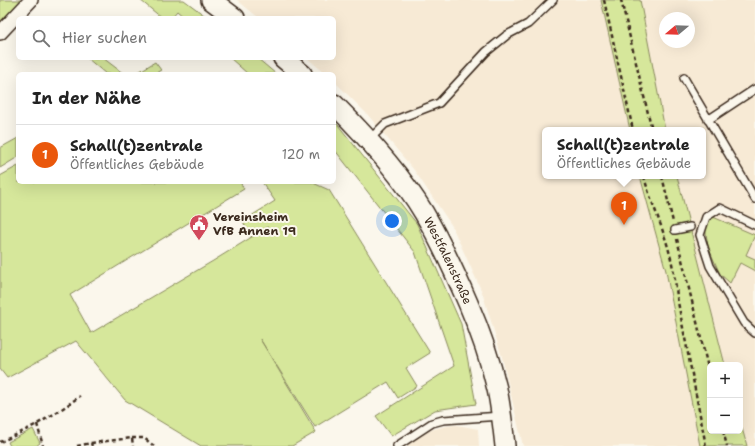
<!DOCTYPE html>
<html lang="de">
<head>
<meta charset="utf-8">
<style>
	:root { --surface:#fff; --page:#f2f2f2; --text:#222; --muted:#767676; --line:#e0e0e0; --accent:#ea580c }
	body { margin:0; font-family:"Shantell Sans",sans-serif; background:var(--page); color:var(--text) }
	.controls { position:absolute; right:12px; bottom:12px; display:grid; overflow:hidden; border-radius:6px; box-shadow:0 4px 16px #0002 }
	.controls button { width:36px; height:36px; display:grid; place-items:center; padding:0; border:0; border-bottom:1px solid var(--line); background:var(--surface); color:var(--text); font:20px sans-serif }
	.compass { position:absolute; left:659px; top:12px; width:36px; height:36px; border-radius:50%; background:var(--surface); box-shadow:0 4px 16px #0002; rotate:251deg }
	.you { position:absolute; left:392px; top:221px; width:14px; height:14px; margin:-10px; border:3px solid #fff; border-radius:50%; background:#1a73e8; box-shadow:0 0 0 6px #1a73e833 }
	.badge { display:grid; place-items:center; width:26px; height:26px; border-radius:50%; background:var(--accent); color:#fff; font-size:13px; font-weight:700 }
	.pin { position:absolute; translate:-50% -33px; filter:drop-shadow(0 1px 2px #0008) }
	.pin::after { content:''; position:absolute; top:21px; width:14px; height:12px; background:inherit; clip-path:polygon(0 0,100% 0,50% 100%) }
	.popup { position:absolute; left:542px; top:127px; width:164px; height:52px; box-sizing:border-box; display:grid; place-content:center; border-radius:6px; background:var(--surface); filter:drop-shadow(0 1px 3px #0005); font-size:13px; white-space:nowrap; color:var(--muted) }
	.popup b { font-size:15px; color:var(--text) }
	.popup::after { content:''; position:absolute; left:50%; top:100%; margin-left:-8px; border:8px solid transparent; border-top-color:var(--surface) }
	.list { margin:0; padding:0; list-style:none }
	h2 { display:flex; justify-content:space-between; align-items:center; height:52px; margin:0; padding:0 16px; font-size:17px }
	h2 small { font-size:13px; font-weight:400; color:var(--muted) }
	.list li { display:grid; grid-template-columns:26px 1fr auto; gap:12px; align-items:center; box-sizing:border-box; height:60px; padding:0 16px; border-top:1px solid var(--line) }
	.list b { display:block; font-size:15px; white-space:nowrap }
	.list p { margin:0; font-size:13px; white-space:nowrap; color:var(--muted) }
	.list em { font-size:13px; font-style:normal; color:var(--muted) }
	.icon { flex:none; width:22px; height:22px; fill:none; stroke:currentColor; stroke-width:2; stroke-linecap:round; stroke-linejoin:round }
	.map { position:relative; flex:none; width:755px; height:446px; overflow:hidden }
	.search { position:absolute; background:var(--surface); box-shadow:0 4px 16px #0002; left:16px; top:16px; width:320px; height:44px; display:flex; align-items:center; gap:10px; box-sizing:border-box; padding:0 14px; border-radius:6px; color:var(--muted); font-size:15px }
	.panel { position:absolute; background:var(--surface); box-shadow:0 4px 16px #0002; left:16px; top:72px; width:320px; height:112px; border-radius:6px }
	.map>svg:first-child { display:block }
</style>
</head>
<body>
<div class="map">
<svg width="755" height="446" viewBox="0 0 755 446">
	<rect width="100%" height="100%" fill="#fbf7ec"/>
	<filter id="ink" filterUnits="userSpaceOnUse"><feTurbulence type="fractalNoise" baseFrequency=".025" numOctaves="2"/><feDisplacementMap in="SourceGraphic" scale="8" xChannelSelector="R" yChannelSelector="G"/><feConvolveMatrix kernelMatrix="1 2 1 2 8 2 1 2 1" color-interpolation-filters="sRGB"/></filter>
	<g filter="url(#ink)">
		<path fill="#f7ead5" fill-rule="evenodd" d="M237,0H601L630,130H545V176H640L666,271L700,446H523L502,357L482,292L452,226L414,170L367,114L334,81V74H326L307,58H334V18H259Z
			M640,0H755V446H747L740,421V365H725L677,176H703V130H665ZM665,18H689V42H665Z
			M457,425L478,429L479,446H405L421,434L434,429L446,426Z"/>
		<path fill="#d6e79b" stroke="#88885c" d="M0,0H22L0,23Z
			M140,0H184L208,18H185L177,11L171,18H162Z
			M601,0H640L665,130H630Z
			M87,58H103L124,74H106Z
			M230,58H257L276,74H248Z
			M155,62L161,70L154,74H135Z
			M334,122L338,125L417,224L461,324L476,404L435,410L391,436L376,416L454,366L415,252L334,149Z
			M18,138V157L0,168V148Z
			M18,166V182H240L244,189L70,295L91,333L213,261L268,227L250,237L243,221L275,201L262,182H311L329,190L430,353L406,368L417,386L398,398L388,382L315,427L260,339L316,432L292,446H201L125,400L76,341L7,378L0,369V176Z
			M640,176H677L725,365H710V431H740V421L747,446H700L666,271Z
			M713,217L755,235L746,255L755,259V271L740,263L730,283L720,274L708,247L705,226Z
			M33,429L40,443L36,446H10L8,442Z"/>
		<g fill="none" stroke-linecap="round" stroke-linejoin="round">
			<defs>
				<path id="lane" d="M684,78L755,199
					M708,120L755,89
					M369,140L385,124L439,103L486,52L507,35L528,24L553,0
					M755,225L720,208L706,217L700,235L710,266L744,323L755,333
					M675,230L690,227
					M397,446L432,423L443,420L501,416"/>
				<path id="street" d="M0,33L31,0"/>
				<g id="secondary">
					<path d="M211,0L235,18"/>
					<path d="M283,58L302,74"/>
					<path id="s1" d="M334,104C367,137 400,173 424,213C441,242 455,273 468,303C480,331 490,359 497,389C501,408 503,427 505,446"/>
				</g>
			</defs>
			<use href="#lane" stroke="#3b2a1e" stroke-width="10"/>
			<use href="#street" stroke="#3b2a1e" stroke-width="16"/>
			<use href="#secondary" stroke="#3b2a1e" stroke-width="22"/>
			<path stroke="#3b2a1e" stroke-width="2.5" stroke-dasharray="4 3" stroke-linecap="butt" d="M604,0L633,130
				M621,0L652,130
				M644,176C649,197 658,215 664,235C671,254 675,276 677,297L706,446
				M662,176L673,222
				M677,239L710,376
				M37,424L43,446
				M723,431L727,446
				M132,438H144L154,446
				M0,442C28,430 55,415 80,396
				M91,443L132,438L133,446
				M77,446L91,443L92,446"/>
			<use href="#lane" stroke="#fbf7ec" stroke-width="7"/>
			<use href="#street" stroke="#fbf7ec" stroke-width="13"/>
			<use href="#secondary" stroke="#fbf7ec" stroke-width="19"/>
		</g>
	</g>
	<defs>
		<symbol id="civic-pin" viewBox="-11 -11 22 30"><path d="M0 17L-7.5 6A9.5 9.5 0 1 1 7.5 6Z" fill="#d1495b" stroke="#fbf7ec"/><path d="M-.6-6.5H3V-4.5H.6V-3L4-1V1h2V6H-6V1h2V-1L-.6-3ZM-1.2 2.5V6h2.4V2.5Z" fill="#fff"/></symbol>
	</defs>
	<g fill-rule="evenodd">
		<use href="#civic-pin" x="188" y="213" width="22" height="30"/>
	</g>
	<g text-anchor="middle" stroke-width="4" stroke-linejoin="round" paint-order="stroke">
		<g font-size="12" font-weight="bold" fill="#3b2a1e" stroke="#fbf7ec" text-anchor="start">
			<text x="213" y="221">Vereinsheim<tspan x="213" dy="14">VfB Annen 19</tspan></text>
		</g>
		<g font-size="12" fill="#3b2a1e" stroke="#fbf7ec">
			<text dy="4" stroke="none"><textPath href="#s1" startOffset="195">Westfalenstraße</textPath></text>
		</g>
	</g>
</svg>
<div class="controls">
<button>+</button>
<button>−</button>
</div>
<svg class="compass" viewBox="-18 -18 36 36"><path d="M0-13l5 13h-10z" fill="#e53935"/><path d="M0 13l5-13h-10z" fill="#767676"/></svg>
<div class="you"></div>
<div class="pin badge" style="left:624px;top:225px">1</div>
<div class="popup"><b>Schall(t)zentrale</b>Öffentliches Gebäude</div>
<div class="search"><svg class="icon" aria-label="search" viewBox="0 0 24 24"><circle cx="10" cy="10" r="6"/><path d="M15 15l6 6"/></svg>Hier suchen</div>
<section class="panel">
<h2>In der Nähe<small></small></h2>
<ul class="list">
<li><span class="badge">1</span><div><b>Schall(t)zentrale</b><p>Öffentliches Gebäude</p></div><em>120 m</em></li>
</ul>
</section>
</div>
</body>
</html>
